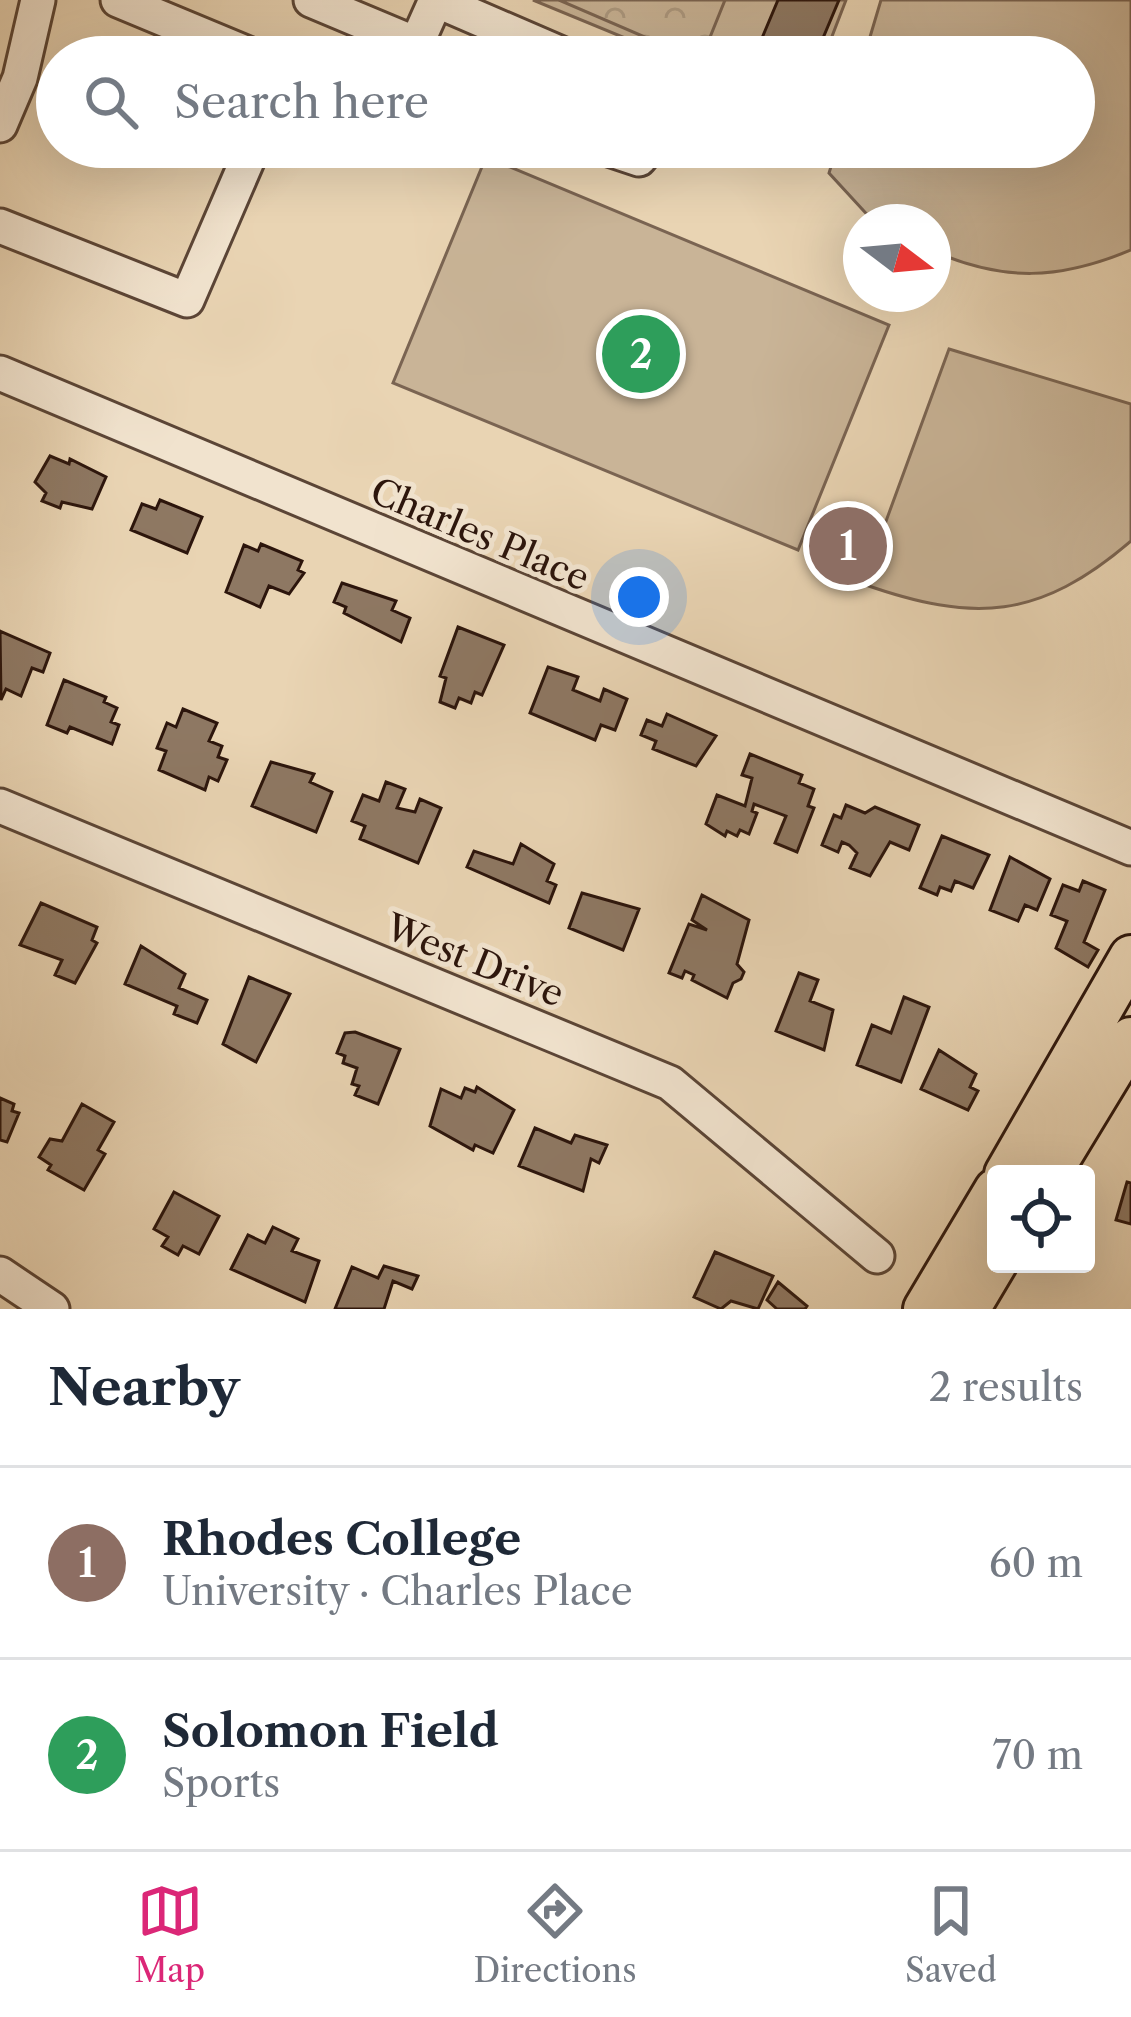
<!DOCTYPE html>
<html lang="en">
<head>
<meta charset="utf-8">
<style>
	:root { --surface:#fff; --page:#f2f2f3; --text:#1f2937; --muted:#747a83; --line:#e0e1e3; --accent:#db2777 }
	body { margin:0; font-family:"Libre Caslon Text",serif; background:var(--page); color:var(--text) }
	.controls { position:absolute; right:36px; bottom:36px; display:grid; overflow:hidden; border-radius:12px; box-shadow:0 12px 48px #0002 }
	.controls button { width:108px; height:108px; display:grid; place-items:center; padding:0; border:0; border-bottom:3px solid var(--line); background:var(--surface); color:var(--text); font:60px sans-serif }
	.compass { position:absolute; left:843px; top:204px; width:108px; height:108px; border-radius:50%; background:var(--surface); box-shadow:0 12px 48px #0002; rotate:106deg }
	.you { position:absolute; left:639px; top:597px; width:42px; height:42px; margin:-30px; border:9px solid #fff; border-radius:50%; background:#1a73e8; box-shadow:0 0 0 18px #1a73e833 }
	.badge { display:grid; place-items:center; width:78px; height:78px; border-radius:50%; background:var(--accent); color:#fff; font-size:39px; font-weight:700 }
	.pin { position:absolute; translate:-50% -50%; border:6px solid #fff; box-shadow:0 3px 12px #0006 }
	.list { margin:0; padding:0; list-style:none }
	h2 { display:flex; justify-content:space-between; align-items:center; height:156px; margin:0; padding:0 48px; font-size:51px }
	h2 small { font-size:39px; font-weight:400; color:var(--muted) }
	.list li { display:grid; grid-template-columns:78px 1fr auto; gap:36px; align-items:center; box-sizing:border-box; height:192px; padding:0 48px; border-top:3px solid var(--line) }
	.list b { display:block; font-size:45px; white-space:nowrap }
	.list p { margin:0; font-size:39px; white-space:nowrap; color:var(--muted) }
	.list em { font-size:39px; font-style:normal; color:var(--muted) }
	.icon { flex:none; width:66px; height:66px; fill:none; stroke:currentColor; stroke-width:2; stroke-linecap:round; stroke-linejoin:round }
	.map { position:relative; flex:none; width:1131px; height:1309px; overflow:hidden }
	.search { position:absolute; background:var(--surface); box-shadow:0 12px 48px #0002; left:36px; right:36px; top:36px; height:132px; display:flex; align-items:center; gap:30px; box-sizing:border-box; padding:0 42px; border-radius:66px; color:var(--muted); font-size:45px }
	.sheet { height:540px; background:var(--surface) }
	nav { display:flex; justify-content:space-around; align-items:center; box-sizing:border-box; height:168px; border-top:3px solid var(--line); background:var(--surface); font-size:33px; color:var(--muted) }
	nav a { display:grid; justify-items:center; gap:6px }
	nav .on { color:var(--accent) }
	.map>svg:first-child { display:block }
</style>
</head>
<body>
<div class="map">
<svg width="1131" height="1309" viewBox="0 0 1131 1309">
	<defs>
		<pattern id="park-crowns" width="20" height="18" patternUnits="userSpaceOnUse" patternTransform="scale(3)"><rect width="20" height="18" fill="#c9b497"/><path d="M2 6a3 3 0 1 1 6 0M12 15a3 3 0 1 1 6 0" fill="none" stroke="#ad9a81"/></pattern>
	</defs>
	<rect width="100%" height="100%" fill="#e9d4b3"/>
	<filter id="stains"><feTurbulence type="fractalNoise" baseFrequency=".00167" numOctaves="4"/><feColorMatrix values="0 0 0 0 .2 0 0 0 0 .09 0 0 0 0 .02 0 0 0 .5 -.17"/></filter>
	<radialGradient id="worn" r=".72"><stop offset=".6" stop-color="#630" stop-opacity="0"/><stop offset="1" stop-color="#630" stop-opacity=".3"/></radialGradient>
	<path fill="#c9b497" stroke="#7a6452" stroke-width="3" d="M533,0H846L824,57H671Z
		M881,0H1131V250C1059,280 1004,282 933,251V222H874L829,173L837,147H1074V57H864Z
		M486,157L889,325L798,550L393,383Z
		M949,349L1131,404V541C1039,620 974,623 863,584Z"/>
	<path fill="url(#park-crowns)" stroke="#7a6452" stroke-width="3" d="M559,0H725L702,57H691Z"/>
	<path fill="#8e7863" stroke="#2c150c" stroke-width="3" d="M778,0H839L815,57H754Z
		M50,456L69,464L70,459L106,477L92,509L62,502L60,508L42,501L46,493L35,482Z
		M160,500L202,517L187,553L131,530L142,504L156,509Z
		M261,544L302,561L298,570L304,573L289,594L269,586L260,607L226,592L244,545L258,551Z
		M342,583L396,601L392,610L410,618L401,642L344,613L346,607L334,602Z
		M458,627L504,645L482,695L475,692L471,703L459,698L455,708L440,702L446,678L440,676Z
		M0,631L50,653L43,672L32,668L21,696L6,689L1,700Z
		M548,667L578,677L573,690L600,701L604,689L627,699L615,730L601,725L595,740L530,713Z
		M64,680L106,697L104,702L117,708L111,722L119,725L112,744L70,727L67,733L47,725Z
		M183,709L217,723L209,741L222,746L218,757L227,760L218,781L209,777L205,790L159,770L166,751L157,748L167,723L176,727Z
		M667,714L716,736L696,766L653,749L656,741L641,735L647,720L662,726Z
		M750,754L802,775L799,783L814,789L808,806L814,808L797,852L775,843L786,816L754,804L752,811L757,813L749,834L740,830L737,836L727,831L725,836L706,824L717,795L745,806L752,778L742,775Z
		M271,762L314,774L310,782L332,792L316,832L252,806Z
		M386,782L405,789L397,808L415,812L420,799L441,808L418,863L360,839L365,826L352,821L363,795L379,801Z
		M846,805L865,813L875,807L919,825L909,850L890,842L870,876L850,868L857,853L849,845L842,842L838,852L822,845L834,815L841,818Z
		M942,836L989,855L973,888L955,881L951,891L940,887L937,895L920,888Z
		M521,844L554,864L547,881L556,885L549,903L467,867L474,851L513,864Z
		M1010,857L1050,879L1037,910L1025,905L1018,921L990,910Z
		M1083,881L1105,890L1084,942L1098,950L1088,967L1056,948L1067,921L1051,915L1063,885L1079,891Z
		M582,893L639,909L623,950L569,928Z
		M702,895L749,920L737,964L744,972L741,979L733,983L727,998L692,980L694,975L685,971L682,978L669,973L689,924L707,930L692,920Z
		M41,903L97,927L92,940L97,943L75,983L55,975L62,960L20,945Z
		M141,946L185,974L179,988L207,1000L197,1023L174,1014L177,1006L125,984Z
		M799,973L818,980L810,1001L833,1010L824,1050L776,1031Z
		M249,977L290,994L256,1062L223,1044Z
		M904,997L929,1007L901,1082L857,1065L872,1025L891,1033Z
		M355,1032L400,1049L378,1104L355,1095L359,1086L352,1084L357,1068L343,1063L345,1056L337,1053L345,1033Z
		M939,1050L976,1074L970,1087L978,1091L968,1110L921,1089Z
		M477,1087L514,1110L493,1153L475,1145L473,1150L430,1126L441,1089L461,1098L465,1088L475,1092Z
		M0,1098L14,1104L12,1111L19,1113L7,1142L0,1140Z
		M82,1104L114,1122L98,1150L105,1154L84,1190L48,1170L51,1165L39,1157L50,1139L62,1141Z
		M535,1128L571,1143L575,1135L607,1145L599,1163L591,1159L583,1191L519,1166Z
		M1127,1182L1131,1183V1224L1116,1220Z
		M174,1192L219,1216L199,1254L183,1246L178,1255L162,1246L168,1237L154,1229Z
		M273,1227L298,1239L292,1251L319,1261L305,1302L231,1269L248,1235L265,1243Z
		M715,1252L773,1276L758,1309L731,1301L721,1309L694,1297Z
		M384,1266L418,1276L412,1289L393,1281L384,1309H335L352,1267L378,1278Z
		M778,1282L807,1306L805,1309H777L767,1300Z"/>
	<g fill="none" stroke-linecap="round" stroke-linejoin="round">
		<defs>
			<path id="minor" d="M118,0L255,57
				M311,0L404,39L411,57
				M411,56L436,0L568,57
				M0,125L20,78L38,0
				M603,147L639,159L649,147
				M0,226L187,300L253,147
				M0,373L1131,848
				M0,806L670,1083L877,1256
				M0,1274L52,1309"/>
			<path id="major" d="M1006,1174L1131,957
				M1049,1174L1131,1039
				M925,1309L996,1190
				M968,1309L996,1262"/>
		</defs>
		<use href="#minor" stroke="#5b4536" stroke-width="39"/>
		<use href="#major" stroke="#2c150c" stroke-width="48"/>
		<use href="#minor" stroke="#f1e3ce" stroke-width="33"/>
		<use href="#major" stroke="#e9d4b3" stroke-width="42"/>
	</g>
	<g text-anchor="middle" stroke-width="10" stroke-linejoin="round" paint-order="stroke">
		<g font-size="36" fill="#2c150c" stroke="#f1e3ce">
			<text transform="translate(480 534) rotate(23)" y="13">Charles Place</text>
			<text transform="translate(475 960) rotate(22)" y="13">West Drive</text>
		</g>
	</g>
	<rect width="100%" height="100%" filter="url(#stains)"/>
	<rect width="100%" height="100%" fill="url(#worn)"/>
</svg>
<div class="controls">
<button><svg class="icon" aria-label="locate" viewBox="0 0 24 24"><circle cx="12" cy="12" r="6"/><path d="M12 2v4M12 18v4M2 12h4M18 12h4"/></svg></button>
</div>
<svg class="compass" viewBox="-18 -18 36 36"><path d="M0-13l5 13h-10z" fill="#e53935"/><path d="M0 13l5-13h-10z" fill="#747a83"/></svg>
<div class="you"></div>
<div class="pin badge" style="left:848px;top:546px;background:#8d6e63">1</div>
<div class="pin badge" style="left:641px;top:354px;background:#2e9e5b">2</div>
<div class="search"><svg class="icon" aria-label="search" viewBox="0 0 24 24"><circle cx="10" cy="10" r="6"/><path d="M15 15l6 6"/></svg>Search here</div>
</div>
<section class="sheet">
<h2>Nearby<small>2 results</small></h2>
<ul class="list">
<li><span class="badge" style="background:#8d6e63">1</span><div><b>Rhodes College</b><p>University · Charles Place</p></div><em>60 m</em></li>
<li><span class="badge" style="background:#2e9e5b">2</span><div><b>Solomon Field</b><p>Sports</p></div><em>70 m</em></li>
</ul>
</section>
<nav>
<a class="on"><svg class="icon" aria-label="map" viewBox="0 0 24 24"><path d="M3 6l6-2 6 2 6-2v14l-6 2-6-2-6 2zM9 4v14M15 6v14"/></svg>Map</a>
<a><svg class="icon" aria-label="directions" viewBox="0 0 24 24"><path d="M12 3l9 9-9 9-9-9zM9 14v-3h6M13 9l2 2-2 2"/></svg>Directions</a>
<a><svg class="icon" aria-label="saved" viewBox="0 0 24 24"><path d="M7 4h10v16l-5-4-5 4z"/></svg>Saved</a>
</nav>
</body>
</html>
